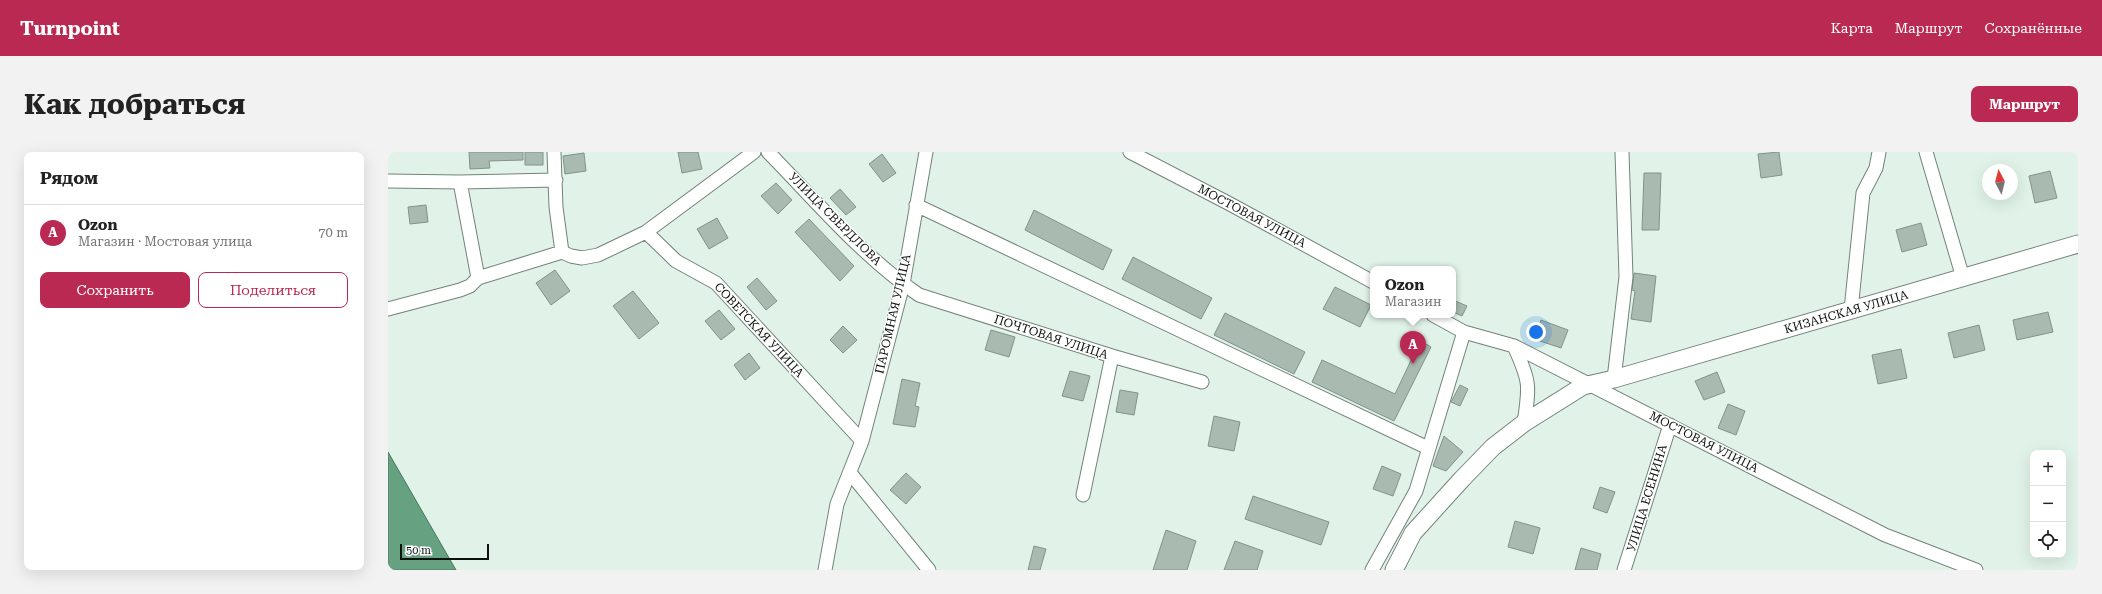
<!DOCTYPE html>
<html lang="ru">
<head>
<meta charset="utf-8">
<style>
	:root { --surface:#fff; --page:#f2f2f2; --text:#222; --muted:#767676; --line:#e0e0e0; --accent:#b92952 }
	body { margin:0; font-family:"Roboto Serif",serif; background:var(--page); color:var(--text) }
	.controls { position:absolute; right:12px; bottom:12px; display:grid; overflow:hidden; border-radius:8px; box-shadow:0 4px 16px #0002 }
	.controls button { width:36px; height:36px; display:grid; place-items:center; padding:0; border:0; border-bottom:1px solid var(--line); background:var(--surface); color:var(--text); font:20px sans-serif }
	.compass { position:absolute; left:1594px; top:12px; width:36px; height:36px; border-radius:50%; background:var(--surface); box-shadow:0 4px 16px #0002; rotate:353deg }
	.scale { position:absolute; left:12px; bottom:10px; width:89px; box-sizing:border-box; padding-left:4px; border:2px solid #0b120e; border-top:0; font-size:11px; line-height:14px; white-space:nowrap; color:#0b120e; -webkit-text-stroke:3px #fff; paint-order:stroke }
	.you { position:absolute; left:1148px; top:180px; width:14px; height:14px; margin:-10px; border:3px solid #fff; border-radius:50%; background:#1a73e8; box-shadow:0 0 0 6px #1a73e833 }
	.badge { display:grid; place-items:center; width:26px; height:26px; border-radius:50%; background:var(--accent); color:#fff; font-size:13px; font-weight:700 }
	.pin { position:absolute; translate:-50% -33px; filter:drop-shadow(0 1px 2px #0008) }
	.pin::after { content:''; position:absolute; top:21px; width:14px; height:12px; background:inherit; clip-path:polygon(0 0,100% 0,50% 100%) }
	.popup { position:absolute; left:982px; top:114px; width:86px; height:52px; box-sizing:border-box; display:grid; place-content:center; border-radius:8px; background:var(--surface); filter:drop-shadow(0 1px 3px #0005); font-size:13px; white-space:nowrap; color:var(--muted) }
	.popup b { font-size:15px; color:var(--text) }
	.popup::after { content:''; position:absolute; left:50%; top:100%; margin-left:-8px; border:8px solid transparent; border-top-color:var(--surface) }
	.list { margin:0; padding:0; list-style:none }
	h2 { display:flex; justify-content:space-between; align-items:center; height:52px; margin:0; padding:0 16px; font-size:17px }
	h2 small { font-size:13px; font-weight:400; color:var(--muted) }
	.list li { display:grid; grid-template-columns:26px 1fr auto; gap:12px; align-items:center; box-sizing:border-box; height:56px; padding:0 16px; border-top:1px solid var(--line) }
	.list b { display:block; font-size:15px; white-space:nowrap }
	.list p { margin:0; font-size:13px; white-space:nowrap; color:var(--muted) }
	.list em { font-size:13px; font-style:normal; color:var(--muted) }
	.actions { display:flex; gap:8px; padding:12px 16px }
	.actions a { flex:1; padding:9px 0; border:1px solid var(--accent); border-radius:8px; text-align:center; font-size:14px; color:var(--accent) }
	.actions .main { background:var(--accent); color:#fff }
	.icon { flex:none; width:22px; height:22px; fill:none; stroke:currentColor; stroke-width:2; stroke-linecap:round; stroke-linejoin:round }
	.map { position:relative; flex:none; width:1690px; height:418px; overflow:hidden; border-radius:8px }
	header { display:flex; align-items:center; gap:24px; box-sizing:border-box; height:56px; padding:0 20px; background:var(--accent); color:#fff }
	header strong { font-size:19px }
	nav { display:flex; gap:22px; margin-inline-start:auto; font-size:14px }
	.intro { display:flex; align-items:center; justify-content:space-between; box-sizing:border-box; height:96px; padding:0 24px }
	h1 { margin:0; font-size:28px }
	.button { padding:10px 18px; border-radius:8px; background:var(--accent); color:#fff; font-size:14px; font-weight:700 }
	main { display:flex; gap:24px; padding:0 24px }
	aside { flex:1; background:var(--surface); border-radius:8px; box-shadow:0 4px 16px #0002 }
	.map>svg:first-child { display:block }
</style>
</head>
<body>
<header>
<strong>Turnpoint</strong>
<nav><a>Карта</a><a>Маршрут</a><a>Сохранённые</a></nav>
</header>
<div class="intro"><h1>Как добраться</h1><a class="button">Маршрут</a></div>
<main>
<aside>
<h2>Рядом<small></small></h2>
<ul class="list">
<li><span class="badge">A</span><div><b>Ozon</b><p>Магазин · Мостовая улица</p></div><em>70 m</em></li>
</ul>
<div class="actions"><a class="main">Сохранить</a><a>Поделиться</a></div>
</aside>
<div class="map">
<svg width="1690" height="418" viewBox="0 0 1690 418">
	<rect width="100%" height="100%" fill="#e1f3e8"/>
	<path fill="#66a182" stroke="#4b765f" d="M0,300L68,418H0Z"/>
	<path fill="#a9bbb1" stroke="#829389" d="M81,0H135V8L101,9L102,16L82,17Z
		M137,0H155V13H137Z
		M290,0H310L314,17L294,21Z
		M1391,0L1394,23L1373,26L1370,2Z
		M196,1L198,19L177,22L175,4Z
		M494,2L508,21L495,30L481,12Z
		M1662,19L1669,46L1647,51L1641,24Z
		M1256,21H1273L1271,78H1254Z
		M388,31L404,48L390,62L373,44Z
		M452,37L468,55L458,63L442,46Z
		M38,53L40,70L22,72L20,55Z
		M646,58L724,98L715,118L637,78Z
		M329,66L340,86L321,97L309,77Z
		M421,67L466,114L452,129L407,80Z
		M1533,71L1539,93L1514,100L1508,78Z
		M745,105L824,146L813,167L734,127Z
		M167,118L182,139L163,153L148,131Z
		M1246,121L1268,124L1263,170L1243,167L1247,139L1244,138Z
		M369,126L389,149L378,158L359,135Z
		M947,135L983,153L972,175L935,157Z
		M245,139L271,171L251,187L225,154Z
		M1065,148L1079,154L1074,164L1065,160Z
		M331,158L347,177L333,188L317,169Z
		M1660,160L1665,180L1629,188L1625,168Z
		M837,161L917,200L906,222L826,183Z
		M1153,168L1180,178L1173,196L1146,187Z
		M1591,173L1597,198L1566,206L1560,181Z
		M455,174L469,188L455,201L442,188Z
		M603,178L627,185L621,205L597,198Z
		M1030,187L1043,195L1006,269L924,230L934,208L1007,242L1027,200Z
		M1513,197L1519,226L1490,232L1484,203Z
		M361,201L372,216L357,228L346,213Z
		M682,219L702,224L695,249L674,244Z
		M1329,220L1337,240L1316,248L1307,229Z
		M514,227L532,231L527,254L531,255L527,275L505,272Z
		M1072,233L1080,237L1072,254L1063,250Z
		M732,238L750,241L746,263L728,260Z
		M1340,252L1357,259L1348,283L1330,276Z
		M826,264L852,270L846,299L820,294Z
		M1056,284L1075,300L1058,319L1045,314Z
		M994,314L1013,322L1005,344L985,337Z
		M518,321L533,335L518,352L502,338Z
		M1212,335L1227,340L1219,361L1205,356Z
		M865,344L941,370L933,393L857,367Z
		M1127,369L1152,376L1145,402L1120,395Z
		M778,378L808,389L799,418H765Z
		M847,389L875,399L869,418H836Z
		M646,394L658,397L652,418H640Z
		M1193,396L1213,402L1209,418H1187Z"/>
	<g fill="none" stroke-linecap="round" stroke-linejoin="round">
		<defs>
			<path id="minor" d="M166,0L168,55L174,100L183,104L194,106L210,103L258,80L366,0
				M380,0C428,49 474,104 531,143L724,204L814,230
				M742,0L842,52L985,130
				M1538,0L1575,126
				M0,29L72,30L168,28
				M72,30L90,126
				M528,53L1040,296
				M258,80L288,109L328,131L474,289
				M0,157L72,138L82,134L90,126L174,100
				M1463,158L1475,41L1488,16L1491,0
				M1045,163L1076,180L1126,194L1497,383L1588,418
				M1126,194C1142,229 1142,233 1136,271
				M1226,227L1238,125L1234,0
				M463,322L541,418
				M695,343L724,204
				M437,418L449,352L474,289L515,132L538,0
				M984,418L1028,339L1076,180
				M1236,418L1282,273"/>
			<path id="tertiary" d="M1006,418L1025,381L1074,327L1105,295L1136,271L1195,234L1226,227L1690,92"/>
		</defs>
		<use href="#minor" stroke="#728379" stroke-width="15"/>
		<use href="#tertiary" stroke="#728379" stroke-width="19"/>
		<use href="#minor" stroke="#fff" stroke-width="13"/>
		<use href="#tertiary" stroke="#fff" stroke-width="17"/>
	</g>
	<g text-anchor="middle" stroke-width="3" stroke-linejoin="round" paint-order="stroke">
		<g font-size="12" fill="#0b120e" stroke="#fff">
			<text transform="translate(864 64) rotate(28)" y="4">МОСТОВАЯ УЛИЦА</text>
			<text transform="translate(447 67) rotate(45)" y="4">УЛИЦА СВЕРДЛОВА</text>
			<text transform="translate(1458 160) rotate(-16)" y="4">КИЗАНСКАЯ УЛИЦА</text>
			<text transform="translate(505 162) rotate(-77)" y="4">ПАРОМНАЯ УЛИЦА</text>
			<text transform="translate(371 178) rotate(47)" y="4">СОВЕТСКАЯ УЛИЦА</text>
			<text transform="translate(663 185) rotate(18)" y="4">ПОЧТОВАЯ УЛИЦА</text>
			<text transform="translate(1316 290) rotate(27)" y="4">МОСТОВАЯ УЛИЦА</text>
			<text transform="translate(1259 346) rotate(-73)" y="4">УЛИЦА ЕСЕНИНА</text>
		</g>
	</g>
</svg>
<div class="controls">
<button>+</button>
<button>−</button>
<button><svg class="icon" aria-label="locate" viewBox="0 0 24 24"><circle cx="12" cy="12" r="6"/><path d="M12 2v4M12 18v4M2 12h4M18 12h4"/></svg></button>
</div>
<svg class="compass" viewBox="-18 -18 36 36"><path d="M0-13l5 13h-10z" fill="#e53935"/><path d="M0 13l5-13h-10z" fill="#767676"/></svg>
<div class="scale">50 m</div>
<div class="you"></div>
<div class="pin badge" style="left:1025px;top:212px">A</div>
<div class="popup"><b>Ozon</b>Магазин</div>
</div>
</main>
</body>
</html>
